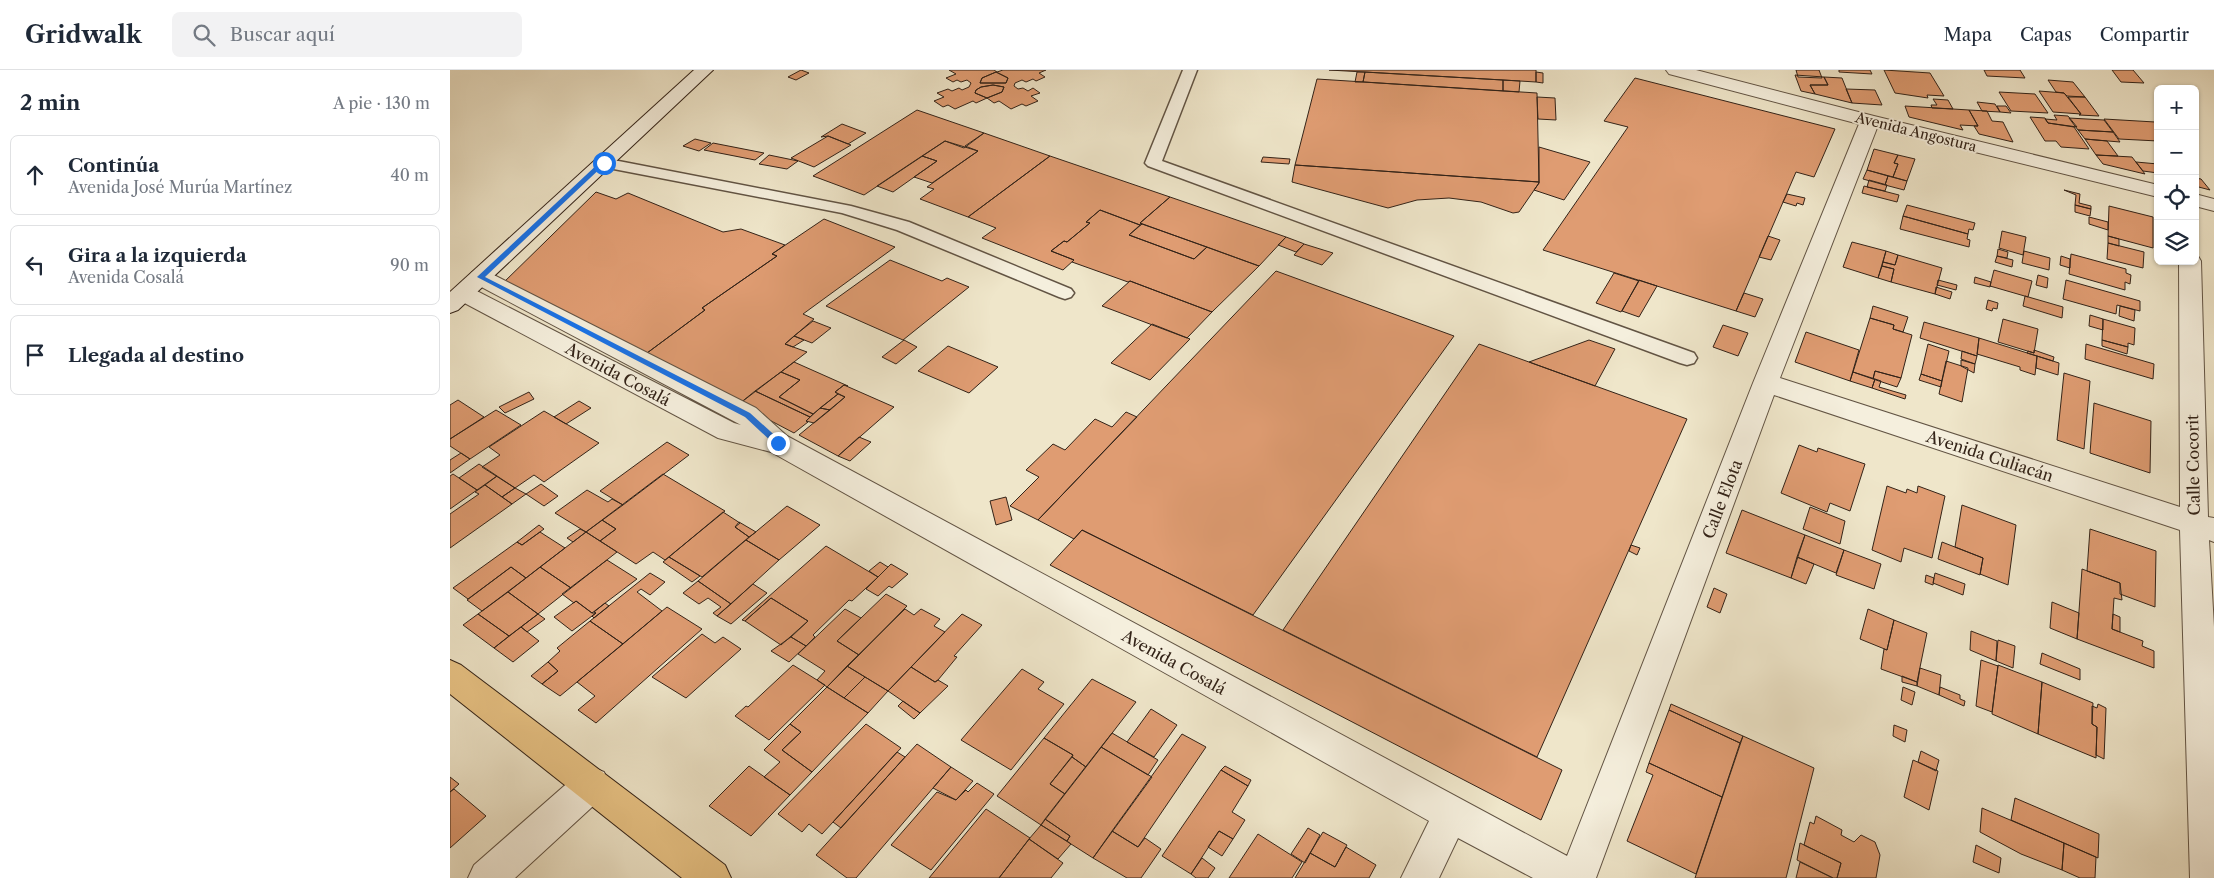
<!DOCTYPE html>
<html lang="es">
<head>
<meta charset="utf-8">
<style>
	:root { --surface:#fff; --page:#f2f2f3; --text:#1f2937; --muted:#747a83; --line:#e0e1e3 }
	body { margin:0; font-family:"Libre Caslon Text",serif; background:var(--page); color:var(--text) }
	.controls { position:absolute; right:15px; top:15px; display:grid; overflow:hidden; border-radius:8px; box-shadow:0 1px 4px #0004 }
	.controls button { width:45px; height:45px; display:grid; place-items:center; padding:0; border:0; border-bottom:1px solid var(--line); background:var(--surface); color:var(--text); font:25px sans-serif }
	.stop { position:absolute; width:15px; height:15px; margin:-11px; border:4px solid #1a73e8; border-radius:50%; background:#fff }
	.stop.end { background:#1a73e8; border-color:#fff; box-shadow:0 1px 5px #0008 }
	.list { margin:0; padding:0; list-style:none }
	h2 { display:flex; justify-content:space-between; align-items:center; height:65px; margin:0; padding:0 20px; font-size:21px }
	h2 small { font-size:16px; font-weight:400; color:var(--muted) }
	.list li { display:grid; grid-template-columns:32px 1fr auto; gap:15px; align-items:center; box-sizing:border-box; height:80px; margin:0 10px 10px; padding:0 10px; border:1px solid var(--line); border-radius:8px }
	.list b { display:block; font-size:19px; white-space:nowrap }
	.list p { margin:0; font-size:16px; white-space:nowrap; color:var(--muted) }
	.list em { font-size:16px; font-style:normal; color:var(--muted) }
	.icon { flex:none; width:28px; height:28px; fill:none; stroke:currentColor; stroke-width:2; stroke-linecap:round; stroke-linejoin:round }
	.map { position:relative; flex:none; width:1764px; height:808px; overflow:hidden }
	header { display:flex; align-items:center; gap:30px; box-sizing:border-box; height:70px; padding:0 25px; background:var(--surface); border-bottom:1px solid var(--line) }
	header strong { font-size:24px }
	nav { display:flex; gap:28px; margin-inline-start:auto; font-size:18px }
	.search { width:350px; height:45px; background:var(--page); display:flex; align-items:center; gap:12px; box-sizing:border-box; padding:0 18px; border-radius:8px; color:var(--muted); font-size:19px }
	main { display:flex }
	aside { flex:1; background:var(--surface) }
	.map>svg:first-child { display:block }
</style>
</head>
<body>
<header>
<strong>Gridwalk</strong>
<div class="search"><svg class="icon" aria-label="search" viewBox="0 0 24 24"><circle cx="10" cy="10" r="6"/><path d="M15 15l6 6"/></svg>Buscar aquí</div>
<nav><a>Mapa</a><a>Capas</a><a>Compartir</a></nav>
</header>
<main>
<aside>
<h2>2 min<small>A pie · 130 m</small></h2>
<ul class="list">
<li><svg class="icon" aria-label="ahead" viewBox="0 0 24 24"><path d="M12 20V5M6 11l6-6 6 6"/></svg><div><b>Continúa</b><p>Avenida José Murúa Martínez</p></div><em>40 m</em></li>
<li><svg class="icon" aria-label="left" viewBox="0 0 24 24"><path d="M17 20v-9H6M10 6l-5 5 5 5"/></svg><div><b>Gira a la izquierda</b><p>Avenida Cosalá</p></div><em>90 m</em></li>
<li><svg class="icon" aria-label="arrive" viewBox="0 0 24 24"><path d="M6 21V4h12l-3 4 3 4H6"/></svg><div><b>Llegada al destino</b></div></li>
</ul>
</aside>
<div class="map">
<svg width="1764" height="808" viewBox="0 0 1764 808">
	<rect width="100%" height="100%" fill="#efe6ca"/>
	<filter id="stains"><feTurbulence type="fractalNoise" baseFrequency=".004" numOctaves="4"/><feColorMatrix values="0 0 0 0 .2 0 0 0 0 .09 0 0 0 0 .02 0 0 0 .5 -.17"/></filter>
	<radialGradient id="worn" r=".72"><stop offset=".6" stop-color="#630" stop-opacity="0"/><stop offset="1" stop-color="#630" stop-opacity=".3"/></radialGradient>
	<path fill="#df9c72" stroke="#332318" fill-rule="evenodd" d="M351,0L359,3L346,10L338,7Z
		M499,0H544L547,2L553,0H596L589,3L595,7L586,11L583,9L576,12L572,10L565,13L564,16L568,19L573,18L578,21L583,18L590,23L581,26L588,31L576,36L572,34L561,39L549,31L544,33L537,28L526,33L523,31L505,39L498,35L493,37L484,31L494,27L487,23L498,19L502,21L509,18L512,20L519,17L521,13L517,10L511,12L507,10L503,12L496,8L506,4ZM546,2L558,8L556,13H530L532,8ZM543,15L554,17L552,22L537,28L525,23L526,20L531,17Z
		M879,0H1086V12L1070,11Z
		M1346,0H1369L1372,8L1348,7Z
		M1389,0H1420L1422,4L1389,2Z
		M1434,0L1480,3L1494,26L1477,25L1478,28L1445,23Z
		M1534,0H1570L1575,8L1537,6Z
		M1662,0H1683L1694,13L1671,12Z
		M546,2L558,8L556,13H530L532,8Z
		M907,2H915L913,12H905Z
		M915,2L1053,10V21L913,12Z
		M1086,2L1093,3V13L1086,12Z
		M1345,5L1374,7L1378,15H1360L1365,24L1351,21Z
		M1374,7L1392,8L1402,33L1365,24L1360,15H1378Z
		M1185,8L1385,59L1364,107L1346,102L1286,241L1093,180L1178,57L1154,51Z
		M867,9L1087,23L1089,112L845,95Z
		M1053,10L1070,11L1069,22L1053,21Z
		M1598,10L1623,12L1635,27L1617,26L1614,23L1606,22Z
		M543,15L554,17L552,22L537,28L525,23L526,20L531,17Z
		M1396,19L1425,20L1432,35L1402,33Z
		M1589,21L1614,23L1631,44L1603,42Z
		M1549,22L1585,24L1598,43L1561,41Z
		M1087,27L1105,28L1106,50L1088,49Z
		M1618,27H1635L1649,46L1629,45L1631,44Z
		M1483,29L1498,30L1503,39L1482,38L1481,35H1487Z
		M1527,32L1545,34L1550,42L1532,41Z
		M1455,36L1519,40L1528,56L1510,55L1513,60L1459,47Z
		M1547,36H1556L1561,43L1550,42Z
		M467,40L534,63L514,78L495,71L414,125L363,106Z
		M1519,40L1537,41L1542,51L1553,52L1563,72L1529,64L1524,56H1528Z
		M1604,45L1618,46L1627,57L1598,53L1595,49L1607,50Z
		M1580,47L1595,48L1598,53L1624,57L1639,79L1611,77L1606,71H1595Z
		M1619,48L1654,50L1663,62L1628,60Z
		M1654,49L1705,52L1708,55V71L1669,69Z
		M392,54L416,63L398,74L378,66L371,67Z
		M1628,60L1663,62L1670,72L1635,69Z
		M534,63L600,86L518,147L470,129L484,119L477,117L528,81L515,76Z
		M378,66L401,75L364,97L341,88Z
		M245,69L261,73L249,81L233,76Z
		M1635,69L1657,71L1668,86L1646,85Z
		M495,71L528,81L482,113L464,107L487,91L472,86Z
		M263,73L314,83L305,90L254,80Z
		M1089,77L1140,92L1114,130L1084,120L1089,113Z
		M1424,79L1448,85L1444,93L1448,94L1443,107L1417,100Z
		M319,85L348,91L337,99L309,94Z
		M1448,85L1465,89L1457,111L1443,107L1448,94L1444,93Z
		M1646,85L1682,87L1695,104L1653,94Z
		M472,86L487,91L443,122L427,116Z
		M600,86L720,127L690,153L692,154L690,155L650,140L636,152L640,153L617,172L614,171L601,181L624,190L613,200L532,168L546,158L518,147Z
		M813,87L840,89L839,94L811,92Z
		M1686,92L1708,94V103L1693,101Z
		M845,95L1089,112V113L1069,142L1063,143L1031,132L999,128L967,130L938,138L842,112Z
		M1417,100L1438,106L1435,115L1413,109Z
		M1438,106L1457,111L1454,120L1435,115Z
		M1745,108L1751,109L1760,120L1745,116Z
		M1419,110L1437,115L1435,121L1417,117Z
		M1414,116L1449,125L1447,132L1412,123Z
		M1614,120L1630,124L1629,133L1641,136V139L1625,135L1626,125Z
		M146,122L166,129L178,123L273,162L291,159L335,175L322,184L327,186L252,238L255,240L193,286L51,215Z
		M1337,124L1355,128L1353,135L1347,133L1346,136L1333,132Z
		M720,127L836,167L809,196L690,153Z
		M1457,135L1525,153L1523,160L1519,159L1518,164L1453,146Z
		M1625,135L1641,139L1640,146L1625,142Z
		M1659,136L1703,147V178L1658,166Z
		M650,140L690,155L679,165L744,189L757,177L809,196L762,242L680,211L678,212L622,192L624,190L601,181L614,171L617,172L640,153L636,152Z
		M1453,146L1518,164L1517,169L1520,170L1519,177L1450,159Z
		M1639,147L1658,152V160L1639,154Z
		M374,149L445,177L353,244L364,249L335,274L357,282L289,334L193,286L255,240L252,238L327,186L322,184Z
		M692,154L757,177L744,189L679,165Z
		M1552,161L1576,167L1573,185L1549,178Z
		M1318,166L1330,170L1321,190L1309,187Z
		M1658,166L1669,169V176L1658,173Z
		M836,167L852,173L854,174L846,182L828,175Z
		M1402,172L1436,181L1428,208L1393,197Z
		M1658,173L1694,182L1693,198L1657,189Z
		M854,174L883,183L872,195L844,185Z
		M1548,179L1558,182L1557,188L1547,186Z
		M1436,181L1448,185L1445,195L1433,192Z
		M1574,181L1600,188L1599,200L1572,193Z
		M1621,184L1676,199V203L1681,205L1680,214L1675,212V220L1619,204Z
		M1448,185L1492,198L1485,224L1441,212L1444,199L1432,196L1433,192L1445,195Z
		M1547,186L1563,190L1562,197L1545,192Z
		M1611,186L1620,189V198L1610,195Z
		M440,190L492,211L497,208L519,217L453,270L376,236Z
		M1432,196L1444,199L1441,212L1428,208Z
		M1544,200L1582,211L1578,227L1540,216Z
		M826,201L1004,266L803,545L632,460L624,469L588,450Z
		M1164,203L1189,211L1171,242L1146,233Z
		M1588,205L1598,208L1597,218L1586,215Z
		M1525,207L1541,212L1540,217L1524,213Z
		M1189,210L1207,216L1189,247L1172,241Z
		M1488,210L1507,215L1506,220L1487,215Z
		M1616,210L1690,231V241L1667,235L1666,244L1613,229Z
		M680,211L762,242L737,268L652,236Z
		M1486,217L1502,222L1500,229L1485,224Z
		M1294,223L1313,229L1305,247L1286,241Z
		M1575,226L1613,237L1612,248L1573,236Z
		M1538,230L1548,233L1547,239L1543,238L1542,241L1536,239Z
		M1423,236L1458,247L1453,262L1443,259L1444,255L1420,248Z
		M1670,236L1685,240L1684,251L1669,246Z
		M1640,245L1653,249V260L1639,256Z
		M1420,248L1444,255L1443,259L1462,265L1451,308L1425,301L1423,309L1403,302Z
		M1553,249L1588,259L1584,283L1548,272Z
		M1653,249L1685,258L1684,275L1678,273V277L1652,270Z
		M363,251L381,258L362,273L344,266Z
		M1474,252L1529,268L1527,286L1470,268Z
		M702,254L740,269L700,310L661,293Z
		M1273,255L1298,263L1288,286L1263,277Z
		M1356,262L1409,280L1400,311L1345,292Z
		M344,266L354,270L343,277L335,274Z
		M1529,268L1587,286L1585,305L1570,300V297L1527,284Z
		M454,270L467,277L446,294L432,287Z
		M1139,270L1165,279L1145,316L1079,292Z
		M1652,270L1678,277L1677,284L1652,276Z
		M1029,274L1237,349L1087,687L833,560Z
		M1478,274L1499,281L1492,311L1471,304Z
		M1636,274L1704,294L1703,309L1635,289Z
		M498,276L548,297L519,323L468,301Z
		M1584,280L1604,287L1603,291L1577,283L1578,281L1584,283Z
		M1512,281L1527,286L1525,294L1511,289Z
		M1587,286L1609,293L1608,305L1586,298Z
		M1511,290L1525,294L1524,303L1511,296Z
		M1496,291L1518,298L1512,332L1489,324Z
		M344,292L398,316L394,315L385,322L388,324L363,344L329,327L350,310L331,302Z
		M1425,301L1451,308L1447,317L1423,309Z
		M331,302L350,310L329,327L363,344L360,347L305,321Z
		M1403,302L1425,309L1422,318L1400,311Z
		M1614,303L1640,311L1634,379L1607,370Z
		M1471,304L1492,311L1491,317L1469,310Z
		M1425,309L1431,311L1429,317L1456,325L1455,329L1422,318Z
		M394,315L444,337L388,386L349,365L395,327L385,322Z
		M305,321L360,347L356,351L358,352L344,363L289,334Z
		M79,322L84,329L55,343L49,337Z
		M388,324L395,327L380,340L370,338Z
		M8,330L34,347L0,369V335Z
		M129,331L141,338L116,354L104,347Z
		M1644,333L1701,351L1700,403L1640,383Z
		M370,338L380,340L364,353L356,351Z
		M46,340L71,355L20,389L0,376V369Z
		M94,341L149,373L94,412L84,405L65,418L32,397L50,385L39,377Z
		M676,342L687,347L588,450L560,436L589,407L576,400L603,374L615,380L645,349L662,357Z
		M409,367L421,372L400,391L388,386Z
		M217,372L239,385L173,435L150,421Z
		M1349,375L1367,382L1368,378L1415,394L1400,441L1380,433L1377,442L1331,423Z
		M11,383L20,389L0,403V390Z
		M29,394L47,406L27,420L9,408Z
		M3,404L27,420L0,439V406Z
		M213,404L275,441L215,490L203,482L186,494L150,471L166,459L152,450Z
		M47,406L65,418L52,427L35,415Z
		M91,414L108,426L94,436L76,424Z
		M35,415L62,434L0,478V444L29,424L25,422Z
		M1437,416L1456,423L1457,419L1467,423L1468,416L1495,426L1482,488L1454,478L1451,492L1422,480Z
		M65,418L76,424L62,434L52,427Z
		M137,420L158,432L162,429L173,435L136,462L105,443Z
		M556,427L562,450L546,455L540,431Z
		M1512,435L1566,455L1558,515L1530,504L1533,488L1505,477Z
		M337,436L370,455L329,490L296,470Z
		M1360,437L1395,451L1390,474L1353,459Z
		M1292,440L1355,465L1341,508L1276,483Z
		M273,442L290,453L285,457L299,467L252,507L219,487Z
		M152,450L166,459L150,471L136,462Z
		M289,452L306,462L299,467L285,457Z
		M89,455L94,459L72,475L67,472Z
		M130,459L136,462L123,472L117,468Z
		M1640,459L1706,481L1705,537L1670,524V513L1637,501Z
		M632,460L1112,700L1091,750L600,495Z
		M90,462L115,478L76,508L61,497L18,529L3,518L67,472L72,475Z
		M136,462L167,482L121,518L90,497Z
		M1355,465L1394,480L1386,503L1347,487Z
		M296,470L329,490L281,534L248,511Z
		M1492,472L1533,488L1530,505L1488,489Z
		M1181,475L1190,478L1187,485L1179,481Z
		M376,476L428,507L402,531L399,530L363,565L365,567L356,576L341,567L358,551L321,528L295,551L292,550Z
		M1394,480L1431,494L1424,519L1386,505Z
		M219,487L250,506L242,512L213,492Z
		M1347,487L1364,494L1356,514L1341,508Z
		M157,490L187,509L142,543L126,531L124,533L112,524Z
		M430,492L438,497L428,507L419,501Z
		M441,494L458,504L442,518L439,516L428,526L416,519Z
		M61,497L76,508L32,541L17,530Z
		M90,497L121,518L88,544L58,522Z
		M1632,499L1670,513L1672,530L1664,528L1662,559L1693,571L1692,576L1704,581V598L1627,569Z
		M200,503L215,512L200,525L191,519L187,522L212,541L173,574L140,551Z
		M1485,503L1515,514L1513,525L1483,513Z
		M1476,505L1484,508L1483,515L1475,512Z
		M248,511L281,534L267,546L263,543L271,537L258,528L249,534L233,523Z
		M303,514L317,523L281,554L267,546Z
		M1264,518L1277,524L1270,543L1257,537Z
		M58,522L88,544L59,566L28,544Z
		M436,524L457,536L409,585L387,571Z
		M321,528L358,551L331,575L295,551Z
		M126,531L142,543H146L122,561L104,547Z
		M1602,532L1629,543L1627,569L1600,558Z
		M155,533L159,536L144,548L142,546L146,543L144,542Z
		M217,537L252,559L146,653L128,640L145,626L127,612Z
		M395,539L411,548L387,571L409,585L377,617L367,610L375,601L348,584Z
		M455,539L464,545L471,539L490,549L484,556L495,562L438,621L397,596Z
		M1418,539L1444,550L1437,580L1410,569Z
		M28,544L59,566L44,578L13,555Z
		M88,544L95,549L77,562L71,557Z
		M512,544L532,555L504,586L507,587L488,610L485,612L461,597Z
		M1663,544L1670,547V562L1662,559Z
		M1444,550L1477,563L1467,612L1431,599L1434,579L1437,580Z
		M140,551L173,574L110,626L92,614L108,601L98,592L110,581L107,578Z
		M71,557L89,571L63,592L44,578Z
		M1521,561L1547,571L1546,591L1520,580Z
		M252,564L265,573L273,567L291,579L236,628L202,607Z
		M341,567L356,576L339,592L321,581Z
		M1548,570L1565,576L1563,598L1546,591Z
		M1592,583L1630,599V610L1590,594Z
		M1531,590L1548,596L1542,642L1526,636Z
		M98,592L108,601L92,614L81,606Z
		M343,595L375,615L319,670L285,646L296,636L298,637Z
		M1548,595L1592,612L1588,664L1542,644Z
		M397,596L415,607L394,628L377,617Z
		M461,597L485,612L488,610L498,616L470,643L438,621Z
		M1470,598L1491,605L1489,625L1467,616Z
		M572,599L594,612L588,619L614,634L561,700L511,670Z
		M1452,606L1467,612V616L1452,612Z
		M415,607L438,621L418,643L394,628Z
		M642,609L686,632L636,697L622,687L623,685L594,668Z
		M1592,612L1643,633L1642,654L1647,657L1646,688L1588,664Z
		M377,617L418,643L362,702L332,680L351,662L340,654Z
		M1453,617L1465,622L1462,635L1451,630Z
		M1490,617L1510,625V629L1515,631L1514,636L1489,625Z
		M453,631L470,643L464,649L448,636Z
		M1221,634L1293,666L1290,673L1219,640Z
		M1648,634L1656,638L1654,689L1646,685L1647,657L1642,654V636L1647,638Z
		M701,639L727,655L704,687L677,672Z
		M1219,640L1290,673L1272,727L1199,693Z
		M340,654L351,662L332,680L362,702L340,725L314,707L330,692L314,680Z
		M416,654L451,678L372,764L359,754L352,762L328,744Z
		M1444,655L1457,660L1455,672L1443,666Z
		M662,663L708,690L698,705L651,677Z
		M732,664L756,677L688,777L662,761Z
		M1293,666L1364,698L1336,808H1245Z
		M594,668L623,685L600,714L615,724L591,755L547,726Z
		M467,674L501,697L406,808H397L366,785Z
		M651,677L702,707L643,788L621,774L617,771L620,766L595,749Z
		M1471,681L1489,690L1486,701L1468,692Z
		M447,682L455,687L391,758L383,752Z
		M622,687L636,697L615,724L600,714Z
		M1463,690L1488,701L1479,740L1454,727Z
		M1199,693L1272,727L1246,804L1177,771L1203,705L1196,702Z
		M299,696L340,725L301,766L259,736Z
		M775,696L801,710L798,716L771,700Z
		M501,697L523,711L506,730L483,718Z
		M771,700L798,716L782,742L795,750L783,769L769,761L741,804L712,786Z
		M0,707L9,714L0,722Z
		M527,713L544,724L481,800L441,775L487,722L506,730L516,720L518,722Z
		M4,719L36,746L0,778V722Z
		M1565,728L1649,764L1648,788L1561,750Z
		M1532,738L1614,773L1612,800L1571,784L1530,762Z
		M536,739L580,768L549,808H479Z
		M1366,746L1392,760L1391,765L1404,772L1411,765L1425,772L1430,785L1426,808H1387L1391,793L1354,775L1360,752L1364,754Z
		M595,749L620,766L617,771L591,755Z
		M591,755L621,774L608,789L579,769Z
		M858,758L870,765L855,793L841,784Z
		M662,761L688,777L695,768L711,779L691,808H677L643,788Z
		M769,761L783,769L772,786L758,777Z
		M873,762L897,775L885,797L860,783Z
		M808,764L852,792L842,808H779Z
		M579,769L613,793L601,808H549Z
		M1350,773L1391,793L1387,808H1383L1347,790Z
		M1614,773L1646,787L1645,808H1630L1612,800Z
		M1526,775L1551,788L1549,803L1523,792Z
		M896,777L926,795L919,808H845L860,783L885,797Z
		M752,788L765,798L758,808H746L741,804Z
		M1350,792L1383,808H1346Z"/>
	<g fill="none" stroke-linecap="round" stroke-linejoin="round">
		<defs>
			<path id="service" d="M733,0H747L712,91L1244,283L1247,288L1244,293L1237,295L1230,293L698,96L695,93Z
				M153,88L401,136L459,152L621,219L624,223L621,227L615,229L609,227L447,160L392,143L148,96L145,93L148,90Z"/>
			<path id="minor" d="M1216,0H1246L1424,46L1708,115V127L1427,58L1330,308L1730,437L1729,191H1745V185L1748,186L1751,191L1758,447L1764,448V472L1759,470L1764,557V808H1740L1730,460L1324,325L1146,808H1083L1008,768L989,808H951L979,751L321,382L268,368L5,228L1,223L5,218L13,216L21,218L284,353L291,355L22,212L19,207L22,202L30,200L38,202L306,338L337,366L1117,786L1303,313L1409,54L1219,4Z
				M1745,124L1764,129V141L1745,136Z
				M142,697L154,702L159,714L154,726L65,808H18L24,795L130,702Z"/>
			<path id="secondary" d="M244,0H263L8,240L0,243V222Z"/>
			<path id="primary" d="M0,590L11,595L275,795L281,808H232L0,624Z"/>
		</defs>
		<use href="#service" stroke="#625444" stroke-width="3"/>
		<use href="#minor" stroke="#625444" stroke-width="2"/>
		<use href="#secondary" stroke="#332318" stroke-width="2"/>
		<use href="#primary" stroke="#332318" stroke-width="2"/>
		<use href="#service" fill="#f5efdd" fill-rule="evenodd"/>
		<use href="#minor" fill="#f5efdd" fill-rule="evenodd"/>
		<use href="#secondary" fill="#f5efdd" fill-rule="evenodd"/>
		<use href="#primary" fill="#e8c385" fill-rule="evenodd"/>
	</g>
	<path fill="#1a73e8" d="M151,91L156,93L35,207L300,343L331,371V375H325L295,347L27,207Z"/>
	<g text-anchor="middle" stroke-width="4" stroke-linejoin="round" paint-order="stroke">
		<g font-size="14" fill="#332318" stroke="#f5efdd">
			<text transform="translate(1466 62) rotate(14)" y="5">Avenida Angostura</text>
		</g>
		<g font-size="16" fill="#332318" stroke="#f5efdd">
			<text transform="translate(168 304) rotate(28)" y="6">Avenida Cosalá</text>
			<text transform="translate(1540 386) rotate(18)" y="6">Avenida Culiacán</text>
			<text transform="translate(1743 395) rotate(-91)" y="6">Calle Cocorit</text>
			<text transform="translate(1272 429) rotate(-69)" y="6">Calle Elota</text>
			<text transform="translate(724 592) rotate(29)" y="6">Avenida Cosalá</text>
		</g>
	</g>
	<rect width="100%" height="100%" filter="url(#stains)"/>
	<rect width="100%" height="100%" fill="url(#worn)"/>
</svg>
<div class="controls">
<button>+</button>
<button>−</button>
<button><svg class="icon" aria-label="locate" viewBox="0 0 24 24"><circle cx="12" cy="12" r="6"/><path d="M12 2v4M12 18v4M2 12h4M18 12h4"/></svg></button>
<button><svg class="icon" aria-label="layers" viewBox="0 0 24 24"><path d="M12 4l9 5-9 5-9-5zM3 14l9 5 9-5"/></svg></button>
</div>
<div class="stop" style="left:154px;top:93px"></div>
<div class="stop end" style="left:328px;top:373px"></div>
</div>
</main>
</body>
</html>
